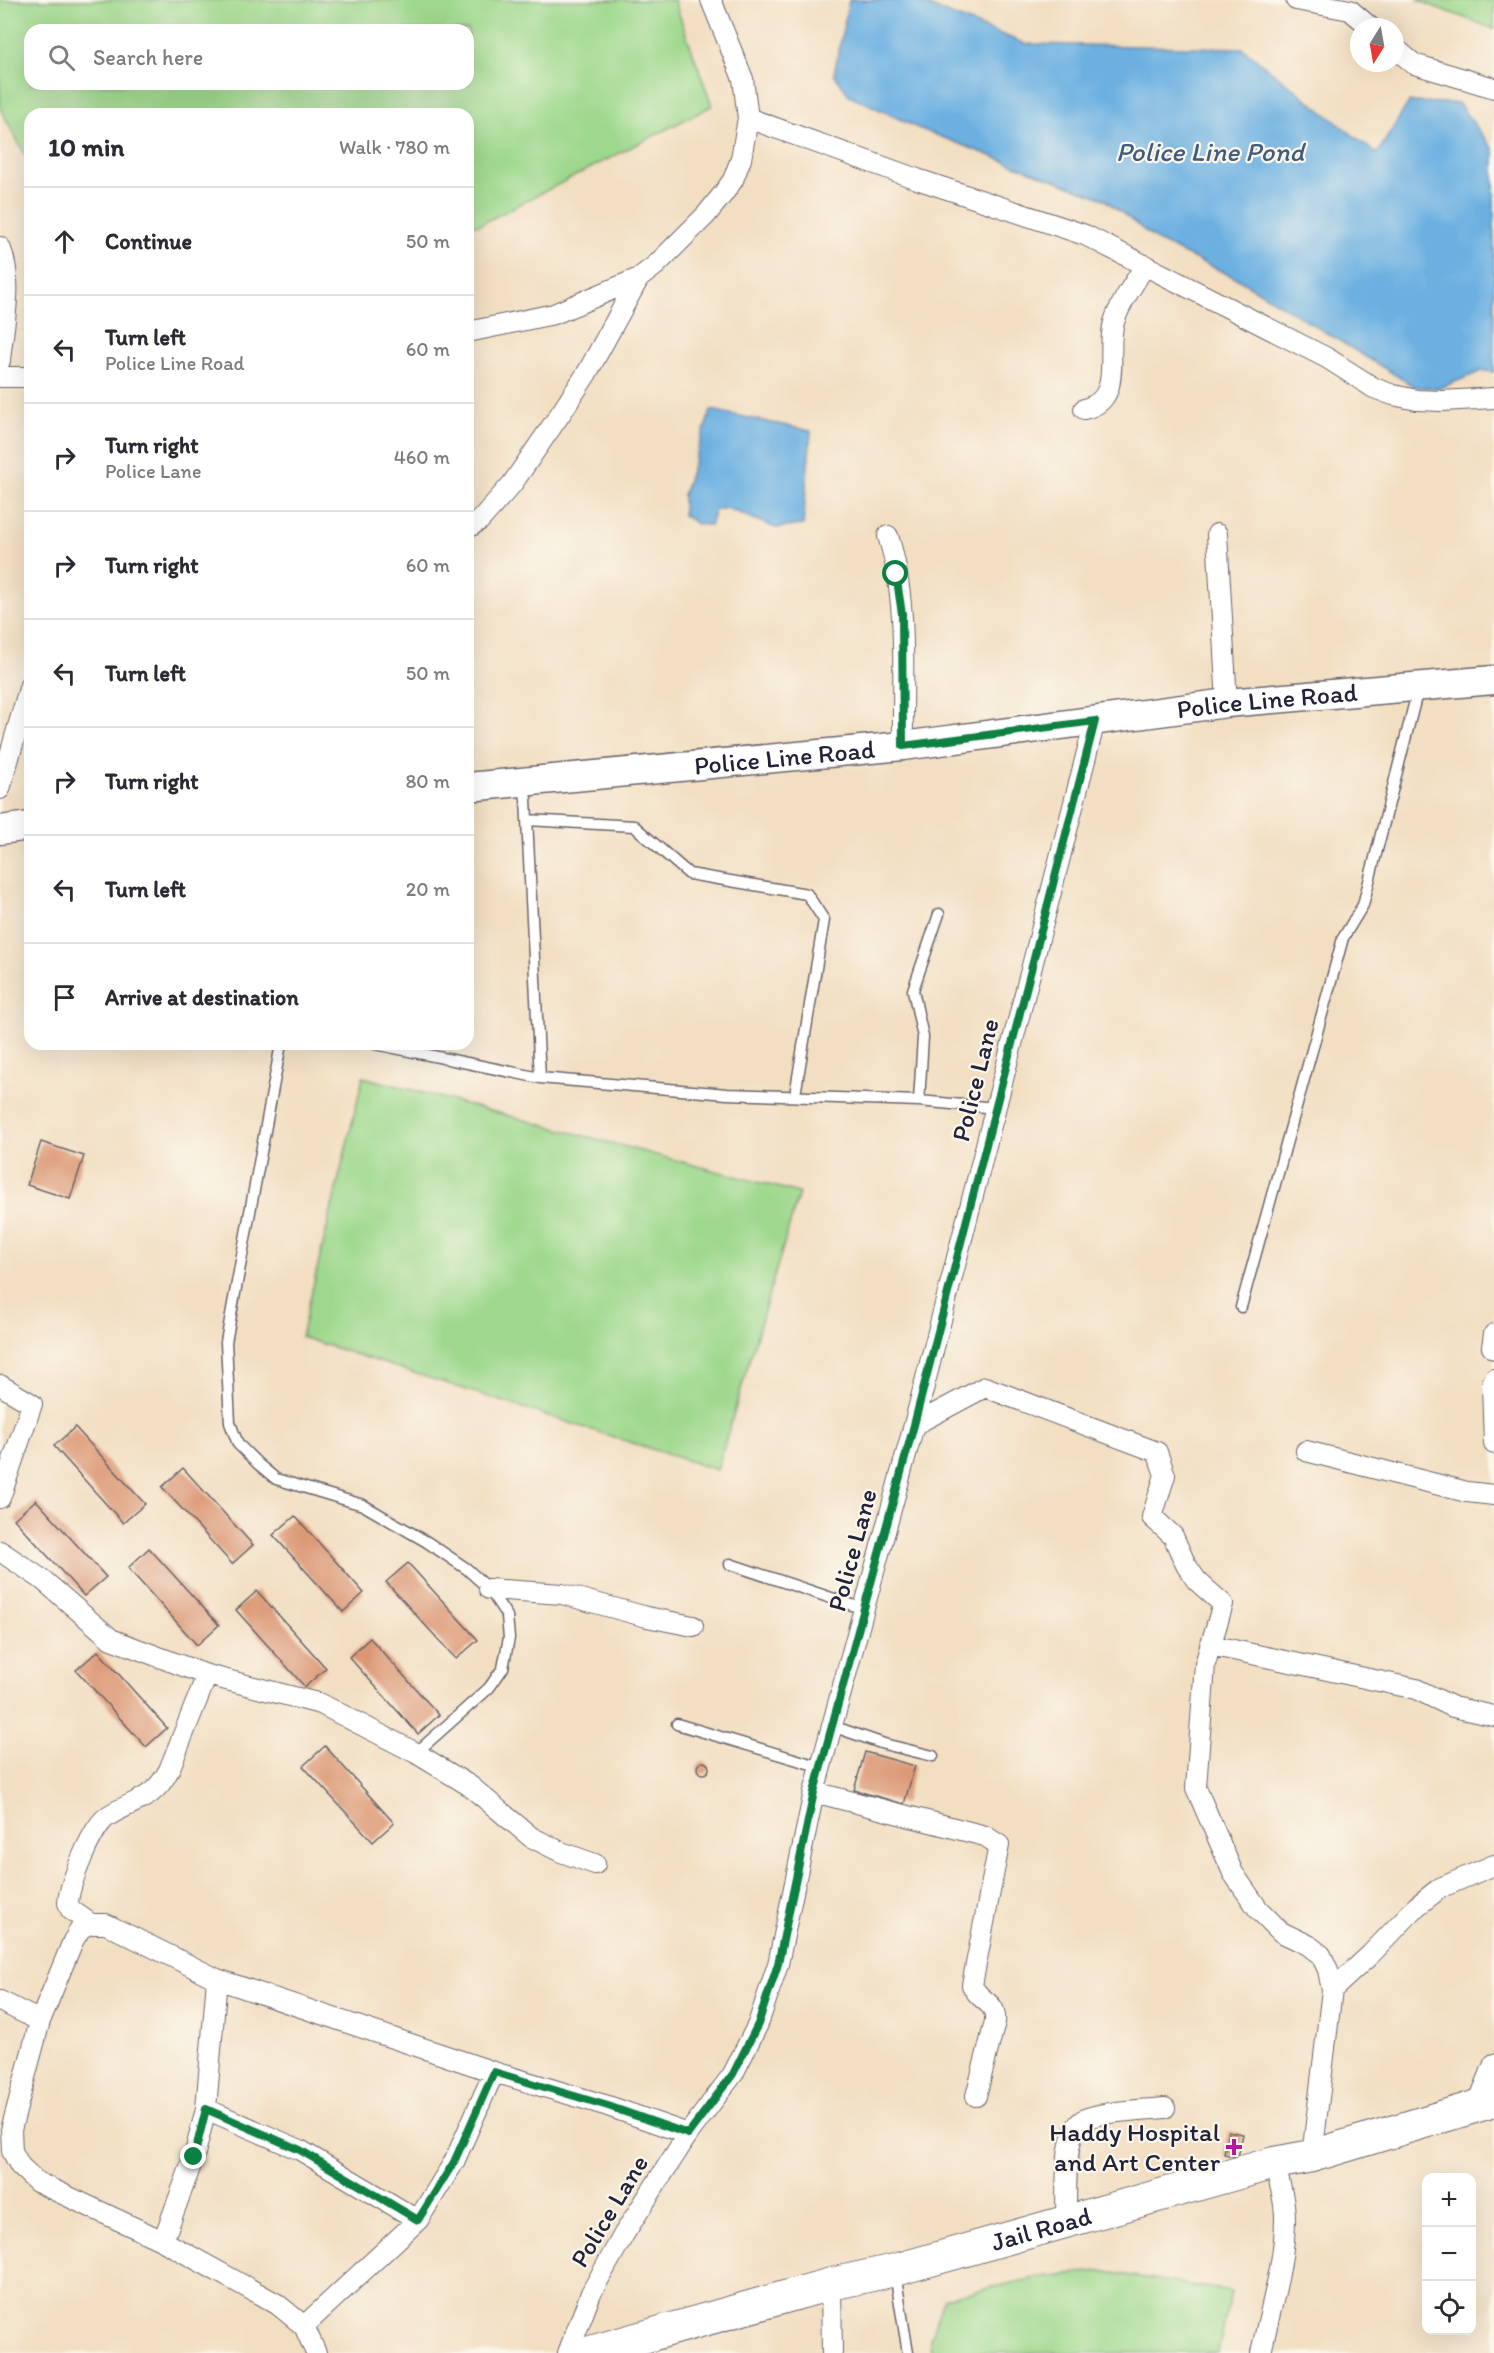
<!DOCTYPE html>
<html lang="en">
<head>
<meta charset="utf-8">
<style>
	:root { --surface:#fff; --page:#f2f2f3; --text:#2b2b33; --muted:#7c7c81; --line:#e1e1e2 }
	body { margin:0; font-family:Itim,sans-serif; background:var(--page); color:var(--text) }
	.controls { position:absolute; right:18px; bottom:18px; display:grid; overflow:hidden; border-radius:12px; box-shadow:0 6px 24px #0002 }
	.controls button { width:54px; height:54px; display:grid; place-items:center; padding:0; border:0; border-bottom:2px solid var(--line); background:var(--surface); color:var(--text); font:30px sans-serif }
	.compass { position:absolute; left:1350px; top:18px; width:54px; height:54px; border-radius:50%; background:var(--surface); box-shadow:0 6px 24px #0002; rotate:191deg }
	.stop { position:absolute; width:18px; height:18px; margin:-14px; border:4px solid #0b8043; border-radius:50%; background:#fff }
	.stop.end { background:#0b8043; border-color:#fff; box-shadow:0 2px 6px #0008 }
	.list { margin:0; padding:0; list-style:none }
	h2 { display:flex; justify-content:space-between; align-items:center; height:78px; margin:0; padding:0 24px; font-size:26px }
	h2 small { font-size:20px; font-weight:400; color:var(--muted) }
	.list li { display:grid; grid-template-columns:39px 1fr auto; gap:18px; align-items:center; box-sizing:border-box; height:108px; padding:0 24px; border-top:2px solid var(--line) }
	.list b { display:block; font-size:22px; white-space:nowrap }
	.list p { margin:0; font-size:20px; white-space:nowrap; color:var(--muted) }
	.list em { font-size:20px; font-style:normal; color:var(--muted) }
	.icon { flex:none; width:33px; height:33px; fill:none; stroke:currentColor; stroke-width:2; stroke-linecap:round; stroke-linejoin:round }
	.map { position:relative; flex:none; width:1494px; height:2353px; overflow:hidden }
	.search { position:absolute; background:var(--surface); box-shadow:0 6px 24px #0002; left:24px; top:24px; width:450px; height:66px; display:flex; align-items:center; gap:15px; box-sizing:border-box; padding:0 21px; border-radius:18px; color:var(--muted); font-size:22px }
	.panel { position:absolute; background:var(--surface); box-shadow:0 6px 24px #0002; left:24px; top:108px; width:450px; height:942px; border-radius:18px }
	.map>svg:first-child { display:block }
</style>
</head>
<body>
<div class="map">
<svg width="1494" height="2353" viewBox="0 0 1494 2353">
	<rect width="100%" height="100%" fill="#fbf7ec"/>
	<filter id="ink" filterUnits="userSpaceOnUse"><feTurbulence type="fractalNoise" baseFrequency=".0167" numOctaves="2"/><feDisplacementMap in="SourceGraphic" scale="12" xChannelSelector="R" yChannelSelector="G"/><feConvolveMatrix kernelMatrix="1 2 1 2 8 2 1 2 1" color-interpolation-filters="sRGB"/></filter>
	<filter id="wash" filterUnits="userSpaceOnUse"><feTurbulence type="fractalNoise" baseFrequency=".008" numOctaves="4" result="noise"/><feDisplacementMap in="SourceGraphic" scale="24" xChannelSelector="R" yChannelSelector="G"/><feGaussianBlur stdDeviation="1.35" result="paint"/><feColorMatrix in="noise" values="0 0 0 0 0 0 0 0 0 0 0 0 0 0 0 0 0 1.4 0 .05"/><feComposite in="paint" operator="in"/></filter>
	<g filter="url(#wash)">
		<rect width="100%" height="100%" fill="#f2dec1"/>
		<path fill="#9ed88c" stroke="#607d64" stroke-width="1.5" fill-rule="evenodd" d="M0,0H674L712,106L479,225L468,224V114H30V164L0,108ZM30,30H468V84H30Z
			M1417,0H1494V29Z
			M363,1077L799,1193L717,1470L301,1337Z
			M1100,2271L1231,2291L1218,2353H931L930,2339L944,2298L1040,2277Z"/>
		<path fill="#6cb0e1" stroke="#47698e" stroke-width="1.5" d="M849,0H913L1026,44L1242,48L1377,154L1409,102L1458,103L1494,150V372L1482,371L1440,388L1415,387L1238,279L1159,242L1104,199L918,128L849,95L834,74Z
			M711,410L811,431L803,525L776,528L727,508L715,510L710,525L697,524L683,515V495Z"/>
		<g id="blocks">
			<path fill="#db9773" d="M41,1142L84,1156L70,1199L27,1185Z
				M75,1427L145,1504L123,1523L54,1446Z
				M183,1468L253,1545L232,1564L162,1487Z
				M36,1500L106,1577L84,1596L14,1519Z
				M295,1516L364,1593L343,1612L273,1535Z
				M149,1548L219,1625L197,1645L128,1568Z
				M408,1563L478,1640L456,1659L386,1582Z
				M257,1591L326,1668L305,1687L236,1610Z
				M370,1638L439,1715L418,1734L349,1657Z
				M98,1651L167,1728L146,1747L76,1670Z
				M325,1746L394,1823L373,1842L303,1766Z
				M865,1752L915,1766L904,1804L854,1790Z
				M697 1768a6 6 0 1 1 12 0a6 6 0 1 1-12 0Z
				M1228,2131L1243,2134L1238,2157L1224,2154Z"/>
		</g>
	</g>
	<g filter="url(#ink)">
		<use href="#blocks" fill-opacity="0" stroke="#6b646a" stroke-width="1.5"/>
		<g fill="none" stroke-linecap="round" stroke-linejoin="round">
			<defs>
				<path id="lane" d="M523,782L526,799L540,1078
					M527,820L634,826L689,874L807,894L824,920L795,1095
					M281,1044L226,1342L230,1423L238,1444L258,1464L276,1479L363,1505L427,1542L467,1569L489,1589L507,1616L509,1638L503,1668L489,1688L416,1753
					M375,1044L540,1078L727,1094L919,1101L996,1108
					M919,1101L923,1037L913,990L939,914
					M1241,1307L1343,938L1363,905L1418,689
					M730,1564L864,1609
					M677,1724L821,1767
					M832,1726L884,1744L933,1756
					M895,2273L908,2353"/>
				<path id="street" d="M1296,0L1350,10L1370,27
					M1395,48L1414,64L1494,88
					M748,118L917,179L1085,235L1327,358L1374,388L1393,395L1417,400L1442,401L1494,398
					M0,247C15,282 3,325 0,361
					M468,332L554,314L639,278L656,265L706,215L723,194L733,180L741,159L748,118L743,79L711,0
					M0,377H30
					M1084,409C1125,400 1105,352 1114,322C1120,302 1135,283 1145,265
					M468,528L480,520L512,484L561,413L587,373L639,278
					M1217,534L1227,703
					M888,536C909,602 902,678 903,746
					M0,789L30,685
					M1494,1334L1492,1347L1494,1349
					M1494,1379L1492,1384L1494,1443
					M0,1385L32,1404L0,1498
					M914,1425L985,1387L1157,1452L1165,1475L1152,1517L1173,1536L1186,1565L1197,1581L1223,1604L1205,1664L1196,1788L1233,1873L1258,1909L1281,1932L1308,1945L1321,1955L1328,1970L1332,1990L1312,2156
					M1306,1451L1467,1492L1494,1495
					M0,1551L43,1580L111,1639L207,1675L321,1704L416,1753L470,1786L531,1837L561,1852L595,1864
					M489,1589L562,1594L647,1617L693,1626
					M1210,1645L1416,1689L1453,1707L1494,1716
					M814,1792L985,1836L999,1845L972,1985C979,2003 997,2000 995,2022L976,2096
					M91,1924L71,1910L68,1903C69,1885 92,1826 108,1816C135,1799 152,1802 169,1770L207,1675
					M1332,1990L1371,1954L1417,1906L1440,1888L1494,1865
					M0,2001L40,2021
					M1477,2106L1494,2064
					M206,2109L300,2150L418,2220
					M1066,2221C1067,2198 1062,2133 1083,2120C1099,2111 1146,2110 1165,2108
					M163,2241L194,2157L206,2109L217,1979
					M831,2284L832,2353
					M304,2326L418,2220L454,2162L494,2072
					M316,2353L304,2326L277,2304L163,2241L37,2182L20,2166L12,2151L11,2130L40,2021L73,1941L81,1928L91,1924H106L217,1979L494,2072L608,2106L688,2134
					M568,2353L591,2293L624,2234L688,2134L733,2074L758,2024L778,1964L814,1792L914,1425L1095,721
					M1261,2353C1270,2309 1285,2263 1285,2219C1285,2200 1279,2181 1274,2163"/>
				<g id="secondary">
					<path id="s1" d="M468,787L903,746L1227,703L1494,680"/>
					<path d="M0,830L30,826"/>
				</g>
				<g id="primary">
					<path id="s2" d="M587,2353L831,2284L895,2270L1274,2163L1312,2156L1494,2101"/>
				</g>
			</defs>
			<use href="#lane" stroke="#6b646a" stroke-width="13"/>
			<use href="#street" stroke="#6b646a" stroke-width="22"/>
			<use href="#secondary" stroke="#6b646a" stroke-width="31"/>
			<use href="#primary" stroke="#6b646a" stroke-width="34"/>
			<use href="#lane" stroke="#fff" stroke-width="10"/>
			<use href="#street" stroke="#fff" stroke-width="20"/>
			<use href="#secondary" stroke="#fff" stroke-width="28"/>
			<use href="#primary" stroke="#fff" stroke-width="32"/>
		</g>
	</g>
	<g fill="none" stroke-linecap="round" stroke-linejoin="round" filter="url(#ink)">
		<path stroke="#0b8043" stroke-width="8" d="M194,2157L206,2109L300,2150L418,2220L454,2162L494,2072L608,2106L688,2134L733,2074L758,2024L778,1964L814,1792L914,1425L1095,721L903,746L902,614L896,574"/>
	</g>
	<path fill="#b5179e" stroke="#fbf7ec" stroke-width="2" d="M1231 2138h6v6h6v6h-6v6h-6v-6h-6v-6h6z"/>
	<g text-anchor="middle" stroke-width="4.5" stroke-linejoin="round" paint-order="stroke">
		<g font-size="26" fill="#22223b" stroke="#fbf7ec">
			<text dy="9" stroke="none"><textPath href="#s1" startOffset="804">Police Line Road</textPath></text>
			<text dy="9" stroke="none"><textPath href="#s1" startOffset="318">Police Line Road</textPath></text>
			<text transform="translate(975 1080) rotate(-76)" y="9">Police Lane</text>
			<text transform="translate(852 1550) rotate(-75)" y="9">Police Lane</text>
			<text transform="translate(609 2211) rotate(-59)" y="9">Police Lane</text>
			<text dy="9" stroke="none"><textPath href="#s2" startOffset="471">Jail Road</textPath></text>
		</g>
		<g font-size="26" fill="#22223b" stroke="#fbf7ec" text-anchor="end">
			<text x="1220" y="2141">Haddy Hospital<tspan x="1220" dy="30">and Art Center</tspan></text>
		</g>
		<g font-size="27" font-style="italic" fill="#405b7d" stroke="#fbf7ec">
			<text x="1210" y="161">Police Line Pond</text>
		</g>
	</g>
</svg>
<div class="controls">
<button>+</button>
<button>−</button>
<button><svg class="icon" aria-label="locate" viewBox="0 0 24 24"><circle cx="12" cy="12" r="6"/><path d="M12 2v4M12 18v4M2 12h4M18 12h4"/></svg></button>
</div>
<svg class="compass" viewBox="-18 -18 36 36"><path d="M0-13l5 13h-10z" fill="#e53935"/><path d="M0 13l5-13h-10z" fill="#7c7c81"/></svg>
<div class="stop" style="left:896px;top:574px"></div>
<div class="stop end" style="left:194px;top:2157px"></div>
<div class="search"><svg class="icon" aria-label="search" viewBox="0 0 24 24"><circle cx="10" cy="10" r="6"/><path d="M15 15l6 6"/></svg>Search here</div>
<section class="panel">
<h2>10 min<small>Walk · 780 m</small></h2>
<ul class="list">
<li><svg class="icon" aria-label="ahead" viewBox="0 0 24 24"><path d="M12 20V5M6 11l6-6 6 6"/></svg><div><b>Continue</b></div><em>50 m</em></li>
<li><svg class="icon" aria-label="left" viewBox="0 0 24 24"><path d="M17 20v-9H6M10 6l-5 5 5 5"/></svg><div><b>Turn left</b><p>Police Line Road</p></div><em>60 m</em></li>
<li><svg class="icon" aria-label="right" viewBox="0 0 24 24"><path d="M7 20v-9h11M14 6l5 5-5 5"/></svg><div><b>Turn right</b><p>Police Lane</p></div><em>460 m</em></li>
<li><svg class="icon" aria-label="right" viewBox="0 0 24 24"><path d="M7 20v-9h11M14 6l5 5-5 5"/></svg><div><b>Turn right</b></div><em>60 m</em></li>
<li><svg class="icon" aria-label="left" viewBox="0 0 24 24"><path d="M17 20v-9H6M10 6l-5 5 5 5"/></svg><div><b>Turn left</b></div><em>50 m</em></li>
<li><svg class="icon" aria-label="right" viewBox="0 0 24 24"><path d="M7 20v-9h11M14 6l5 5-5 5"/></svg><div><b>Turn right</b></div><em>80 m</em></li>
<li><svg class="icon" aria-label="left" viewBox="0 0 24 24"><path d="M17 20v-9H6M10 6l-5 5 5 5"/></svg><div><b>Turn left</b></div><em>20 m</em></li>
<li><svg class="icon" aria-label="arrive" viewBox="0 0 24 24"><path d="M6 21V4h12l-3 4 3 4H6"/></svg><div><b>Arrive at destination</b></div></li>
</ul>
</section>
</div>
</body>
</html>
